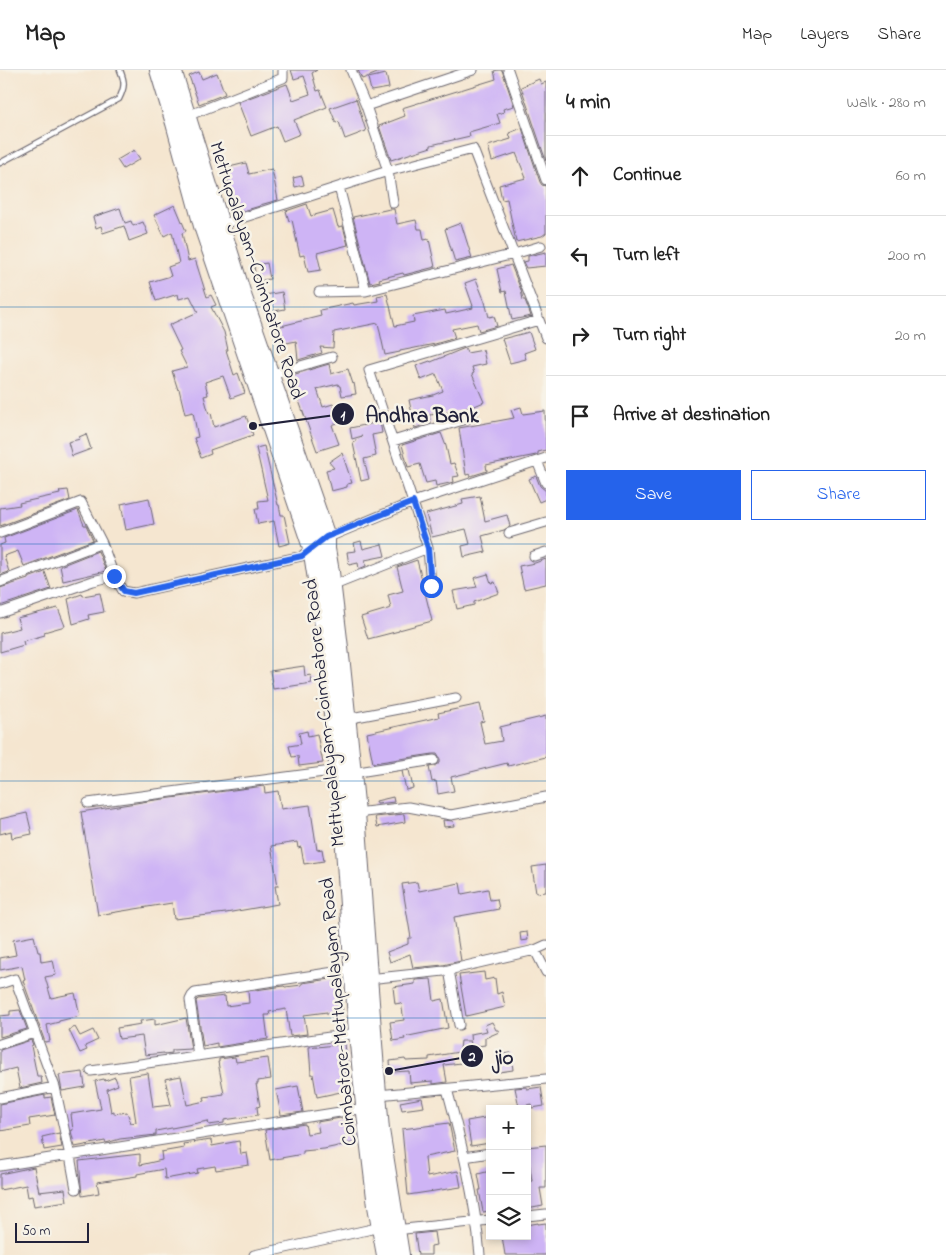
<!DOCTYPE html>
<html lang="en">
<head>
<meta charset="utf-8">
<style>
	:root { --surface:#fff; --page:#f2f2f2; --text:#222; --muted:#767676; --line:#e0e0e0; --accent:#2563eb }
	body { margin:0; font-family:"Indie Flower",sans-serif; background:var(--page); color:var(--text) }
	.controls { position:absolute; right:15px; bottom:15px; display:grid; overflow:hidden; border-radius:0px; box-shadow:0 2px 8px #0003 }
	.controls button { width:45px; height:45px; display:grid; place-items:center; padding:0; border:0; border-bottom:1px solid var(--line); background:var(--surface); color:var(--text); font:25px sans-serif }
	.scale { position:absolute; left:15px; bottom:12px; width:74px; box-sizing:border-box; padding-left:5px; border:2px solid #22223b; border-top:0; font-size:14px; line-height:18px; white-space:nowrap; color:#22223b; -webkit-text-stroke:4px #f7f3e8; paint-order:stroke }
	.stop { position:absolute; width:15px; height:15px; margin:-11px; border:4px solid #2563eb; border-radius:50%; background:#fff }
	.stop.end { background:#2563eb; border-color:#fff; box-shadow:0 1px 5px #0008 }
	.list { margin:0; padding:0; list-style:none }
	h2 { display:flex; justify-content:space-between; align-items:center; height:65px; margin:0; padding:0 20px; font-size:21px }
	h2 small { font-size:16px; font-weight:400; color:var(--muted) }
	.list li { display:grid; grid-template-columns:32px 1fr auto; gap:15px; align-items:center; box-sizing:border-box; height:80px; padding:0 20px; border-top:1px solid var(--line) }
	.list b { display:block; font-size:19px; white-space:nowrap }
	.list em { font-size:16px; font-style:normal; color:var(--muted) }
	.actions { display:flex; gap:10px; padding:15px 20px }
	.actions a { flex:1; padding:11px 0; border:1px solid var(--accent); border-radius:0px; text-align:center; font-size:18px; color:var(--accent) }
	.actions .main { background:var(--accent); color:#fff }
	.icon { flex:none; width:28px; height:28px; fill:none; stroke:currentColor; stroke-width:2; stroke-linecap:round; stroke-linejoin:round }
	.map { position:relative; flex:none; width:546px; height:1185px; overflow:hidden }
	header { display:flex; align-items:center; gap:30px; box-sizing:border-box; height:70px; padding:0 25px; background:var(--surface); border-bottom:1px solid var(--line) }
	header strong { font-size:24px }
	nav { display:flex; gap:28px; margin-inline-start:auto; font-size:18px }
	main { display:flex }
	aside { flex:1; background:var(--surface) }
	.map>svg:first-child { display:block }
</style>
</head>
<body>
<header>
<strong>Map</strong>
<nav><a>Map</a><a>Layers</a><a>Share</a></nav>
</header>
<main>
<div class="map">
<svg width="546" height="1185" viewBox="0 0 546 1185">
	<rect width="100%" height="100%" fill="#f7f3e8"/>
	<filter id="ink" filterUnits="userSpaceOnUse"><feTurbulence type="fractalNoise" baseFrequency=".02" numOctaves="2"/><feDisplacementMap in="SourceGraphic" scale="10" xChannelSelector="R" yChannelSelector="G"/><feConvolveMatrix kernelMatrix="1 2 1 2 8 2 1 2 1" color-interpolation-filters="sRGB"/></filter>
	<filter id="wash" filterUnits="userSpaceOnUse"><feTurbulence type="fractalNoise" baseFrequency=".0096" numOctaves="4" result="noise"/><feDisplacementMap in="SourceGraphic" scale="20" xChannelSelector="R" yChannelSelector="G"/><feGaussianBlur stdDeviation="1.12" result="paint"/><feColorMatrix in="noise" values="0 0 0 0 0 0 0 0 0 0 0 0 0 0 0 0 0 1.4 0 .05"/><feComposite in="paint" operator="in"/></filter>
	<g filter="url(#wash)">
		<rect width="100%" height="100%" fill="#f5e6d0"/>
		<g id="blocks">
			<path fill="#ceb4f5" d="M291,0H317L312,3L317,21L320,20L327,37L294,50L300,64L283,71L277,56L251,66L238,32L287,14L293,30L310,24L304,6L294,9Z
				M358,0H385L362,9Z
				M498,0H502L514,36L503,39L504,42L497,44L500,53L469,62L470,66L431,75V77L409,84L391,90L379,56L405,46L402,38L496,9L494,1Z
				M199,2L202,9L217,3L225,24L199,34L189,6Z
				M386,4L389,18L371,21L368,8Z
				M539,9L541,14L546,12V91L521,17Z
				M356,29L366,61L345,69L339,52L336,53L330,38Z
				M522,58L540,112L542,115L546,116V163L542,166L516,172L507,129L502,130L499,115L526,108L516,83L492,91L488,76L511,69L509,63Z
				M134,80L140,89L123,99L117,90Z
				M246,93L249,104L272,99L278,130L260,135V136L233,144L226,116L229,115L225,98Z
				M302,106L304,115L295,117L293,108Z
				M307,134L311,146L333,140L338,157L343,156L348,175L317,183L321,200L308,202L304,185L300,186L292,150L289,151L286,141Z
				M175,135L186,161L182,163L188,191L195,189L207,227L211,225L216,235L211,237L224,262L228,280H226L234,305L238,303L245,323L231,328L223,306L205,312L208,325L204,326L209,344L211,343L214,357L246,346L253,365L210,380L211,384L201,388L194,368L198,367L193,342L185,344L179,319L178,320L172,301L187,297L179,281L181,280L169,255L198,242L190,226L179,229L178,224L156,231L150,212L171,206L168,197L179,193L172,162L164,166L154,145Z
				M120,138L125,153L131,151L133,156L143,152L148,164L129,171L124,156L103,163L101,156L96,158L93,147Z
				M390,139H394L397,154L416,150L418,159H422L424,170L429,169L435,197L404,205L403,203L379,209L380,211L370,213L353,147Z
				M461,153L472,188L455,192L445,159Z
				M546,182V196L526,198L523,192L528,191V186Z
				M267,193L270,209L256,211L254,195Z
				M511,195L521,220L523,230H525L531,246L512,250L506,221L502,222L497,199Z
				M476,209L485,232L489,247L494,246L497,256L479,261L477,254L452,259L455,268L435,274L400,281V282L385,285L378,253L334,262L333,278L320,277L322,283L298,290L296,271L282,274L277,257L321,246L320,240L353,233L354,235L378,231L377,226L387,224L395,256L414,252L413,246L445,240L446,244L473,238L472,236H473L465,213Z
				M282,222L285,239L269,242L265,225Z
				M529,262L535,279L524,283L526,289L510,293L502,269Z
				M465,278L467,283L483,280L486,294L472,297L474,303L472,304L484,332L470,338L469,337L459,341L447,342V343L429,345L431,353L415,358L409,330L433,325L443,321L436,304L421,310L416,296L430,291L431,292Z
				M329,294L331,304L348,299L353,314L354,313L356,324L342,326L340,316H339L338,314L317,319L323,337L333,334L340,352L332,355L339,374L317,381L298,328L292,305Z
				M521,337L523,344L545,341L546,380L538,382V384L536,385L486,395L487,401L471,406L470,404L466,405L459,358L514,348L511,340Z
				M380,352L382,363L372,365L376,386L364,389L369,409L361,411L353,373L362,366L352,369L350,358Z
				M441,363L446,376L450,394L454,393L459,406L453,407L454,412L436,416L435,411L426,413L420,394L408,397L402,375Z
				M86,364L91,379L72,386L68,372L80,369L79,367Z
				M264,376L278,435H279L281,445H284L290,473L279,476L274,451L258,454L255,439H259L258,431L268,430L256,378Z
				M342,383L352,413L347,414V417L331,421L326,400L334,398L329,392Z
				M536,406L540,416L546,421V429L539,432L529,409Z
				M68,420L70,430L0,456V438L20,435L19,433L60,424L59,421Z
				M480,426L485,451L507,445L510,456L504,460L482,466L486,482L464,487L462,476L470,474L466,459L432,467L426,444L463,434L462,429Z
				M149,428L154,454L126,460L121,434Z
				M78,440L84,455H86L93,470L24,496L18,481L4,486L9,502L0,505V475L5,473L4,468Z
				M361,471L363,479L382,474L385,486L365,490L366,496L359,499L358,493L349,495L347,482L356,481L354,473Z
				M98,481L106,501L63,511L60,496Z
				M546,489V514L524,519L519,496L535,493Z
				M417,490L432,551L399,560V561L368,569L361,547L391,538L388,525L403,521L397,497Z
				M45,502L51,519L0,536V518L28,509V508Z
				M488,504L491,513L495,512L499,523L474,532V535L457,539L453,521L477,517L474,508Z
				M100,523L104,542L88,545L89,549L73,554L68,529L82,524L83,526Z
				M58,538L65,556L44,562L45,565L23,571L24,575L0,582V563L20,558L17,548Z
				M304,596L305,606L311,605L312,613L273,619L270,601Z
				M480,634L484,651L480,652L485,674L502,671L500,657L546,646V687L508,696L507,693L451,707L454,721L438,724L436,711L432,712L429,697L435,696L440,693V689L437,684H433L373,693L367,663L439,647L438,643Z
				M307,661L308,666L317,664L323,693L299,696L298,686L292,687L289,676L301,674L299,663Z
				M409,700L413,718L406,720L402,701Z
				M264,716L265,723L278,721L281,739L310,735L317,780L322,779L324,791L304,794L301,777L298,778L297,772L271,776L278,816H275L278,834L226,843L174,849L172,833L98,845L81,742L148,731Z
				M393,727L394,732L377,734L376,731Z
				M27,743L32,764L12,768L11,761L0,764V749Z
				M404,744L405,752L377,757L375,747Z
				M443,750L453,751L454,756L444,757Z
				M546,795V822L536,823L532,797Z
				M417,812L419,821L460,813L462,824L488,819L490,830L497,829L499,839L454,847L461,891L443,895L413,898L410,884L390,892L387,882L408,874V868H411L402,814Z
				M527,862L528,870L521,871L520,863Z
				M34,866L38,882H40L41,892L53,890L56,905L45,907L51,928L75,923L80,946L59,951V952L47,955L50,971L45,972L26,919L23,911L25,910L22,896L0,900V888L16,885L13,870Z
				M484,902L485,910L495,908L497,924L502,922L505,937L466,946L459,905Z
				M338,908L343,942L327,944V942L304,945L307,964L290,966L286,939L269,942L270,945H265L268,969L217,977V973L203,976L196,931L198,929L225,926L226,936L249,933L248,921L284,916L285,917L302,915V913Z
				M431,909L434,931L443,929L448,958L404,967L405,969L393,971L390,952L404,950L401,933L395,934L393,917L415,914V910Z
				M20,940L27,959L0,967V946L10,945V941Z
				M186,948L191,979L172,980V983L164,984V983L145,985L142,966L119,969L117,958L141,954L140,951L155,949V955Z
				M492,952L496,960H498L499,962L485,968V975L471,977L470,964L487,961L485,955Z
				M75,957L80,966L93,960L98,970L85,976L87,980L80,983L69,960Z
				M31,970L33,975L31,976L37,1006H41L42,1013L20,1018L16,998L0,1002V980Z
				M461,971H470L469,980L460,979Z
				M345,974L348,999H345L350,1020L317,1027L313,1004H311L309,977L317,976V977Z
				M459,982L461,993L444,995L447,1012L433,1014V1011L410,1013L409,1001L391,1002L390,991L405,989L406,991L429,990V987Z
				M511,983L513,1000L499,1002L496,985Z
				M235,987L236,992L268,988L271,1009L258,1011V1014H256L260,1036L257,1037L258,1045L224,1050V1053L209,1055L208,1051L156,1061V1065L120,1069L106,1073L105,1071L75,1077L71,1061L73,1060L71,1044L101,1039L95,1011L104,1009L105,1011L115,1007L118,1015L107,1019L111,1042L114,1041V1044L127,1042L131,1053L136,1052L129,1006L148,1003L153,1037L171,1035L165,1009L181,1006L187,1035L205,1031L204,1027L224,1024L218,992H219V989Z
				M83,1002L85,1017L62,1021L59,1005Z
				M298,1016L303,1042L281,1045L276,1020Z
				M527,1017V1019L541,1017L544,1036L532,1038L531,1034L519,1037L515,1018Z
				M45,1025V1028L51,1027L55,1045L29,1049L30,1056L0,1061V1034Z
				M422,1028L424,1037L402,1040L400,1032Z
				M352,1046L357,1072L324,1079L303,1081V1084L270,1090L265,1060L305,1054L307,1064L319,1062L317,1052Z
				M490,1047V1073L471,1076L467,1051Z
				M449,1053L455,1081L425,1087L427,1107L458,1101L461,1117L408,1125L402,1059Z
				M59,1063L62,1077L44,1080L42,1067Z
				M211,1070L212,1076L239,1071L241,1084L247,1083L249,1095L216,1100L215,1096L197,1099L198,1103L165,1109L164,1099L137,1104V1106L97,1112L99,1123L82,1126L79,1091L140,1084V1095L162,1090L161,1082L184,1078L183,1074Z
				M546,1075V1118H540L543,1136L527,1139V1112L532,1111L527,1077Z
				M34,1097L39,1122L65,1119L67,1131L34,1136L32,1126L28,1127L26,1115L0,1120V1104Z
				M490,1101V1141L483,1142L479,1120H481L478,1104Z
				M538,1153V1154L546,1153V1185H505L502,1166H527V1155Z
				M434,1162L436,1175L431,1176V1185H418L415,1164Z"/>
		</g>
	</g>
	<g filter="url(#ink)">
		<use href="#blocks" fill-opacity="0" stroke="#6c676f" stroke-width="1"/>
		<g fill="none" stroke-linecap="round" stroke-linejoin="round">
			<defs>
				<path id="lane" d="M0,93L119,29C125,17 125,12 120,0"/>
				<path id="street" d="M508,0L546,110
					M366,36L473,0
					M187,46L283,8V0
					M339,117L366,221
					M393,133L388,101L473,79L546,268
					M220,155L388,101L366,36L351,0
					M319,222L366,221L514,184L541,176
					M269,305L332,287
					M393,371L473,347
					M537,391L546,413
					M0,463L81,432L102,473L114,506
					M509,463L546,452
					M324,469L413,432L546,388
					M428,478L431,515
					M534,486L546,482
					M0,512L102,473
					M332,516L428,478L369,300L539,250
					M0,543L93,511L114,506L123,521L134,523L302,486L313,476
					M346,649L456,628
					M352,703L434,690
					M88,733L339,700
					M356,743L408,737L451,745L546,727
					M535,880L546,902
					M449,900L459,955
					M368,909L444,901L535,880L546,875
					M0,914L15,909L55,1017L70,1086L76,1119
					M0,974L34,963
					M198,986L190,930L192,926L195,923L354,899
					M91,1001L358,963
					M447,1019C462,1074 475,1128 480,1185
					M378,1025L546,1009
					M0,1028L55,1017
					M464,1087L490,1083
					M0,1096L365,1038
					M527,1146L546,1144
					M395,1160L490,1150
					M254,1185L381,1157"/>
				<path id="highway" d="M159,0L175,53L203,156L312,477L325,562L342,735L358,963L365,1035L377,1136L386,1185
					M172,0L243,228L326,467V479L330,502L341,595L356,743L374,987L380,1060L400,1185"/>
			</defs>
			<use href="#lane" stroke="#6c676f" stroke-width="7"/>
			<use href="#street" stroke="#6c676f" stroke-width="11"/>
			<use href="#highway" stroke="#6c676f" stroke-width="20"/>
			<use href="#lane" stroke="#fff" stroke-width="4.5"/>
			<use href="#street" stroke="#fff" stroke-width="9"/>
			<use href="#highway" stroke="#fff" stroke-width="18"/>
		</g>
	</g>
	<g fill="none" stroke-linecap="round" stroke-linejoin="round" filter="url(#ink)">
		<path stroke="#2563eb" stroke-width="6" d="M114,506L124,521L134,523L302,486L326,467L413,432L428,478L431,516"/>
	</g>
	<path fill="none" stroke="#1f6fb2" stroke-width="1" stroke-opacity="0.55" d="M273,0V1185M0,237H546M0,474H546M0,711H546M0,948H546"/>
	<g text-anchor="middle" stroke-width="5" stroke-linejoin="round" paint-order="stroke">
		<g font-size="20" fill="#22223b" stroke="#f7f3e8">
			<text transform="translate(258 200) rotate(72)" y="7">Mettupalayam-Coimbatore Road</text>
			<text transform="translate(323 643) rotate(-96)" y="7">Mettupalayam-Coimbatore Road</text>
			<text transform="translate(337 942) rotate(-95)" y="7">Coimbatore-Mettupalayam Road</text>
		</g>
	</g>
	<path fill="none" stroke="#22223b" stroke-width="2" d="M253 356L343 344M389 1001L472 986"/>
	<g fill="#22223b" stroke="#f7f3e8" stroke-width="2">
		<circle cx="253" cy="356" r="5"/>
		<circle cx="389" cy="1001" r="5"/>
		<circle cx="343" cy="344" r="12"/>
		<circle cx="472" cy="986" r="12"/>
	</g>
	<g font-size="15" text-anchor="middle" font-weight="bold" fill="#fff">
		<text x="343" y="350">1</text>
		<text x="472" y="991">2</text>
	</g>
	<g font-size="21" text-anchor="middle" font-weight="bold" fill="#22223b" stroke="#f7f3e8" stroke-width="5" stroke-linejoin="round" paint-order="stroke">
		<text x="422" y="352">Andhra Bank</text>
		<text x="504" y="994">jio</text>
	</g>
</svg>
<div class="controls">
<button>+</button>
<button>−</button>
<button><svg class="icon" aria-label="layers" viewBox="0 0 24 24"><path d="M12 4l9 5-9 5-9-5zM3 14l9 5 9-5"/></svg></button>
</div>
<div class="scale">50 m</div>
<div class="stop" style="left:431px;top:516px"></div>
<div class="stop end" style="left:114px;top:506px"></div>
</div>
<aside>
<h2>4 min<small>Walk · 280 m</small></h2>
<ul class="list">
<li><svg class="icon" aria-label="ahead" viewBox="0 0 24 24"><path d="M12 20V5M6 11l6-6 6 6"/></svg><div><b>Continue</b></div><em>60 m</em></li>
<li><svg class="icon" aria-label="left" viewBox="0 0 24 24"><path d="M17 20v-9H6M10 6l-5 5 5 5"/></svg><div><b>Turn left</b></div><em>200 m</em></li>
<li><svg class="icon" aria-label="right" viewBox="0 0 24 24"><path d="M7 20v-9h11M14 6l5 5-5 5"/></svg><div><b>Turn right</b></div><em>20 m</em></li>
<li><svg class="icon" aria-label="arrive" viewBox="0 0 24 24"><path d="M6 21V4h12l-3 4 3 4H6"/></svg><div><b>Arrive at destination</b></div></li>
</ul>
<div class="actions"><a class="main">Save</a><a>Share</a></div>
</aside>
</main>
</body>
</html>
